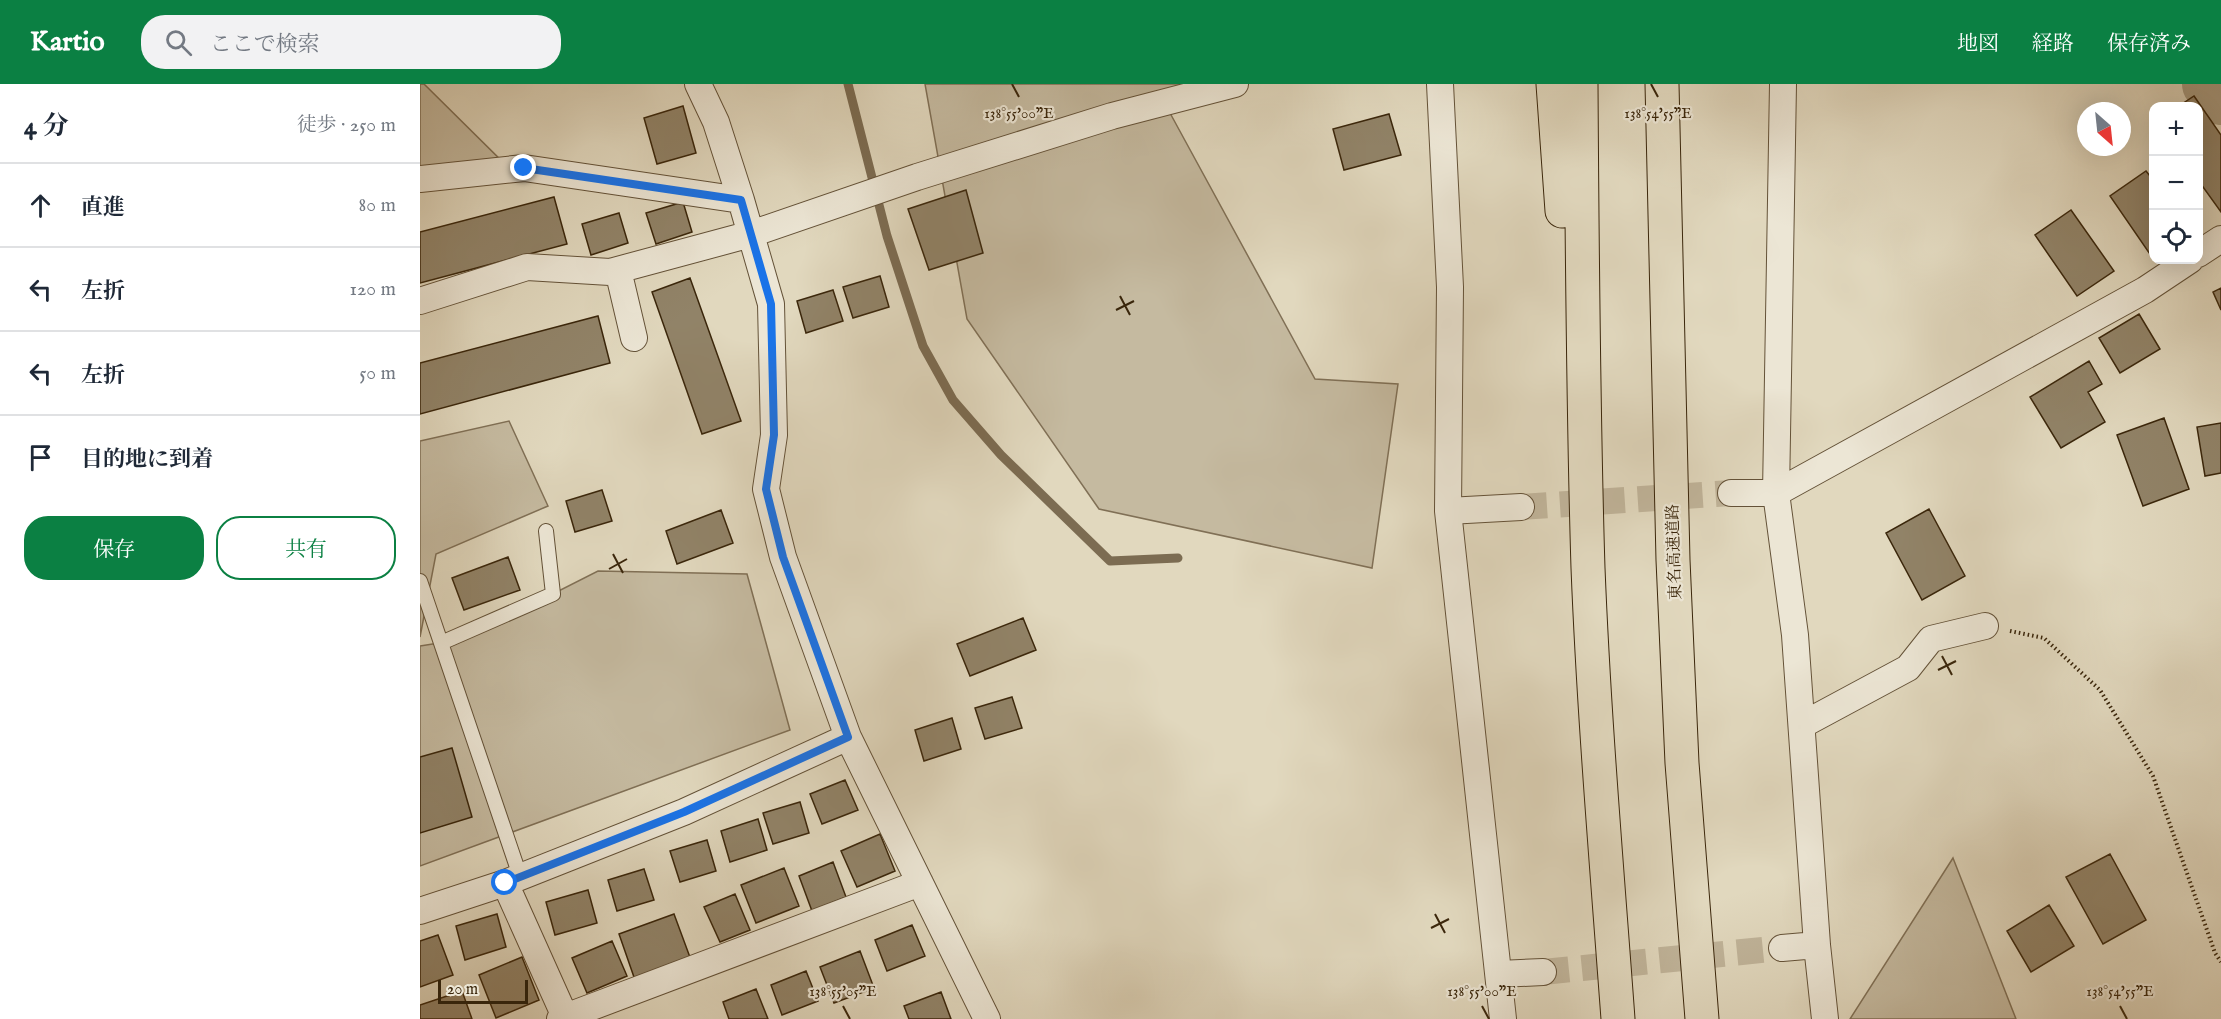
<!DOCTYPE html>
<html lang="ja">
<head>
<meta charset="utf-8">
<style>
	:root { --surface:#fff; --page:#f2f2f3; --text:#1f2937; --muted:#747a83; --line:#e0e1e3; --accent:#0b8043 }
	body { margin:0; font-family:"IM FELL English","Noto Serif JP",serif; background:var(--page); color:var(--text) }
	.controls { position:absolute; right:18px; top:18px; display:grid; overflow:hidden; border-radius:12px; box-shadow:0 6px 24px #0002 }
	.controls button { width:54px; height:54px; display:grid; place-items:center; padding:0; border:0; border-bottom:2px solid var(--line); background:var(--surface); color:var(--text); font:30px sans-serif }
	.compass { position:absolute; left:1657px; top:18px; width:54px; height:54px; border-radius:50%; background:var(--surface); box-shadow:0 6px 24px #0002; rotate:153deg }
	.scale { position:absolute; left:18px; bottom:15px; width:90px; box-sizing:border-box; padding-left:6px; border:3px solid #3a260b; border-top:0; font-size:16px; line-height:21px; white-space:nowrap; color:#3a260b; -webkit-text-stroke:4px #ece6d5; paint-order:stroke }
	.stop { position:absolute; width:18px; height:18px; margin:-14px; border:4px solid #1a73e8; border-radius:50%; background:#fff }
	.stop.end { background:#1a73e8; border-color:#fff; box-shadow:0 2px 6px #0008 }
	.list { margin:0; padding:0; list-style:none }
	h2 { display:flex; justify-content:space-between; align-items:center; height:78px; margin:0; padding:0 24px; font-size:26px }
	h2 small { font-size:20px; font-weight:400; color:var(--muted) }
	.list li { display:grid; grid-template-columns:39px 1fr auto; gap:18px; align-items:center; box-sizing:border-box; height:84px; padding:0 24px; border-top:2px solid var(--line) }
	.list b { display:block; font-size:22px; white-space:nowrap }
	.list em { font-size:20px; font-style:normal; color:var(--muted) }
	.actions { display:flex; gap:12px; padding:18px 24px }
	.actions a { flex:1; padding:14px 0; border:2px solid var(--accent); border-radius:24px; text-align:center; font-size:21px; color:var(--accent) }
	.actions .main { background:var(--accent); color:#fff }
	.icon { flex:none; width:33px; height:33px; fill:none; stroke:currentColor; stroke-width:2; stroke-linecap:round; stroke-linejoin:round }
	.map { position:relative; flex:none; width:1801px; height:935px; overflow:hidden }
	header { display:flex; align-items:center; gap:36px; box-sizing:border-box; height:84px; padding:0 30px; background:var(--accent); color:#fff }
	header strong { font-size:28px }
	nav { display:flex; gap:33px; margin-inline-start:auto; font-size:21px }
	.search { width:420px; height:54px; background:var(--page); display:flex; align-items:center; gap:15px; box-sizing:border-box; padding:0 21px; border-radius:24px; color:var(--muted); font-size:22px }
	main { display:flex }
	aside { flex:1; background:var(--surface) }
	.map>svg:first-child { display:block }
</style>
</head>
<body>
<header>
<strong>Kartio</strong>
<div class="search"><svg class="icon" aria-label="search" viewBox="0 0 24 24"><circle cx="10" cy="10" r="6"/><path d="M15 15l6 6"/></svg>ここで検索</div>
<nav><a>地図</a><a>経路</a><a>保存済み</a></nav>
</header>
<main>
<aside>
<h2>4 分<small>徒歩 · 250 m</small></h2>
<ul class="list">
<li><svg class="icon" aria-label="ahead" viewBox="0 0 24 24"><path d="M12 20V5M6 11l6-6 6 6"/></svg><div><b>直進</b></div><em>80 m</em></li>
<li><svg class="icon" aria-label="left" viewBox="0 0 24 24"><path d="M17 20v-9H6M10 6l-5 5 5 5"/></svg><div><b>左折</b></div><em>120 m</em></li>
<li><svg class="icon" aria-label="left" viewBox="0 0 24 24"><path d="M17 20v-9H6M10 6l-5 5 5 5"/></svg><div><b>左折</b></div><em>50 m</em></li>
<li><svg class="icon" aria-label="arrive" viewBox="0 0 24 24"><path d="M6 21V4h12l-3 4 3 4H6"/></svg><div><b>目的地に到着</b></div></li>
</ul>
<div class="actions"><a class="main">保存</a><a>共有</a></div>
</aside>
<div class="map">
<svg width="1801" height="935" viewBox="0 0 1801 935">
	<rect width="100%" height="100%" fill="#e1d8be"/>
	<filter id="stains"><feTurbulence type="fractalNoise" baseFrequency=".00333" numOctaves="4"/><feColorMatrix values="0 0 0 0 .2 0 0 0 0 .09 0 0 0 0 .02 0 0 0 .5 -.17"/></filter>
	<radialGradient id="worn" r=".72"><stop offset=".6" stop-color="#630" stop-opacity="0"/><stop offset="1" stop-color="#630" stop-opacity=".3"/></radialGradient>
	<path fill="#c5baa0" stroke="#807056" stroke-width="1.5" d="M0,0H4L100,95L0,97Z
		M505,0H789L744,18L895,295L978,300L952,484L679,425L547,235Z
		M89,337L128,422L16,470L0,553V357Z
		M178,487L327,490L370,646L0,782V562L44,555Z
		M1533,774L1596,935H1430Z"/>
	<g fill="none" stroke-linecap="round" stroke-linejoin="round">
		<path stroke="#7c6c52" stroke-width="9" d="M428,0L467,152L503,262L533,316L581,371L690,477L758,474"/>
		<path stroke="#a89b81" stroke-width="54" d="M1789,0L1801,14"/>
	</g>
	<path fill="#918368" stroke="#3a260b" stroke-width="1.5" d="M1774,12L1801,51V128L1778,96V22H1759Z
		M263,22L276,69L237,80L224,34Z
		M969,30L981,71L924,86L913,45Z
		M1726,87L1734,97L1732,173L1690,112Z
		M546,106L563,169L509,186L488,125Z
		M134,113L147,160L0,199V148Z
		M263,118L272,148L236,160L226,129Z
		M1651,126L1694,187L1657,212L1615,151Z
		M199,129L208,159L171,171L162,140Z
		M460,192L469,223L433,234L423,203Z
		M270,194L321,337L282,350L232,208Z
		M1801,204V226L1793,208Z
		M413,206L423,237L386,249L377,217Z
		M1719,230L1740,265L1700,289L1679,254Z
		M178,232L190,279L0,330V279Z
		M1669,277L1682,300L1668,308L1685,338L1641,364L1610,313Z
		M1744,334L1769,405L1723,422L1697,351Z
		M1801,339V389L1785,392L1777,343Z
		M182,406L192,437L155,448L146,417Z
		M1509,425L1545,492L1502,516L1466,449Z
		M301,426L313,459L257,480L246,447Z
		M88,473L100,506L44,526L32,494Z
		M603,534L616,566L550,592L537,560Z
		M592,613L602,644L565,655L555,624Z
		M532,634L541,665L504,677L495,646Z
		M32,664L52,733L0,749V673Z
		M425,696L438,726L402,740L390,710Z
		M380,718L389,749L353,760L343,729Z
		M338,735L347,766L310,778L301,747Z
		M460,750L475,787L437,803L421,767Z
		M287,756L296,787L260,798L250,767Z
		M1690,770L1726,836L1683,860L1646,793Z
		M413,778L426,813L392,827L379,792Z
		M364,784L379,822L336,839L321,801Z
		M224,785L234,816L197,827L188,796Z
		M168,806L177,839L135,851L126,818Z
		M315,810L330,846L300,858L284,823Z
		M1629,821L1654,862L1611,888L1587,847Z
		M77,830L86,863L45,876L36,842Z
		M254,830L271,876L215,896L199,850Z
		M492,841L505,872L467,887L455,856Z
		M18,851L33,891L0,903V857Z
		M192,857L207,892L167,909L152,874Z
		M440,867L454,904L414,919L400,883Z
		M102,873L119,916L76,934L59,891Z
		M386,887L398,917L362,931L351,901Z
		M336,905L348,935H309L303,918Z
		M42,907L52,935H0V921Z
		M521,908L531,935H489L484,922Z"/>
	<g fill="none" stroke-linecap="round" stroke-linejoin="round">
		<path stroke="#c0b49a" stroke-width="26" stroke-dasharray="26 13" stroke-linecap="butt" d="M1101,423L1311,409
			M1123,888L1362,864"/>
		<defs>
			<path id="service" d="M0,497L100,792
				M21,559L133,510L126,447"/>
			<path id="minor" d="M278,0L296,38L321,116L351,220L354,351L346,405L363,473L428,653L567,935
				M1020,0L1030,203L1028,427L1083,935
				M1363,0L1356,409L1375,551L1397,861L1405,935
				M0,95L104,84L321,116
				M1778,170L1801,155
				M198,186L214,254
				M0,217L107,183L190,188L331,150L497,93L692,32L815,0
				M1311,409H1356L1725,206L1770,176
				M1028,427L1101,423
				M1382,641L1488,584L1511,555L1565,542
				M85,799L146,935
				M0,827L85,799L264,728L428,653
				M1362,864L1397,861
				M1079,890L1123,888
				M140,935L500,799"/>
			<path id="motorway" d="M1133,0L1142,127
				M1161,0C1162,161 1163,323 1168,484C1174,635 1187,785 1198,935
				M1242,0L1253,476L1262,679L1282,935"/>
		</defs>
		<use href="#service" stroke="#645238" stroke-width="16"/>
		<use href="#minor" stroke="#645238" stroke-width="28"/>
		<use href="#motorway" stroke="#3a260b" stroke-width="35"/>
		<path stroke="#3a260b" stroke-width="4" stroke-dasharray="1.5 3" stroke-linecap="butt" d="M1590,547L1624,554L1680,606L1733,692L1795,869L1801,878"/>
		<use href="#service" stroke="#ece6d5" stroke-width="14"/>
		<use href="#minor" stroke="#ece6d5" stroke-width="26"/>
		<use href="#motorway" stroke="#e1d8be" stroke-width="33"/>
	</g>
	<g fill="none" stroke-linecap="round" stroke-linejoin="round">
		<path stroke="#1a73e8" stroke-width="8" d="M85,799L264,728L428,653L363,473L346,405L354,351L351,220L321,116L104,84"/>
	</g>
	<path fill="none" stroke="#3a260b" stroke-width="2" d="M592,0L599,13M1231,0L1238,13M700,212L710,231M696,226L714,217M193,470L203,489M189,485L207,475M1522,572L1532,591M1518,586L1536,577M1015,830L1025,849M1011,844L1029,835M423,922L430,935M1062,922L1069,935M1700,922L1707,935"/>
	<g text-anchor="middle" stroke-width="4.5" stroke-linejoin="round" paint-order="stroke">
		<g font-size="16" fill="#3a260b" stroke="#ece6d5">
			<text transform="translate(1253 468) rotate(-92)" y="6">東名高速道路</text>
		</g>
	</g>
	<g font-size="15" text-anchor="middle" fill="#3a260b" stroke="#ece6d5" stroke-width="4.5" stroke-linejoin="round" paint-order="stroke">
		<text x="599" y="34">138°55'00"E</text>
		<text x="1238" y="34">138°54'55"E</text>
		<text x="423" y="912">138°55'05"E</text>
		<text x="1062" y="912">138°55'00"E</text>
		<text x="1700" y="912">138°54'55"E</text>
	</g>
	<rect width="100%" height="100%" filter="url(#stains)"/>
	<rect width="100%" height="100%" fill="url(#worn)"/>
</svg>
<div class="controls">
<button>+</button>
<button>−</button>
<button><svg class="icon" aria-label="locate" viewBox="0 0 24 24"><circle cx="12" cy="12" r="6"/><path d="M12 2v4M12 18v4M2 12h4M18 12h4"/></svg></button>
</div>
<svg class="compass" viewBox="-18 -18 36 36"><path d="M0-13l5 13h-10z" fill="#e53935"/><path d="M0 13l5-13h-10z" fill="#747a83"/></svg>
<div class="scale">20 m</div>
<div class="stop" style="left:85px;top:799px"></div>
<div class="stop end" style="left:104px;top:84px"></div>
</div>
</main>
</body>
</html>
